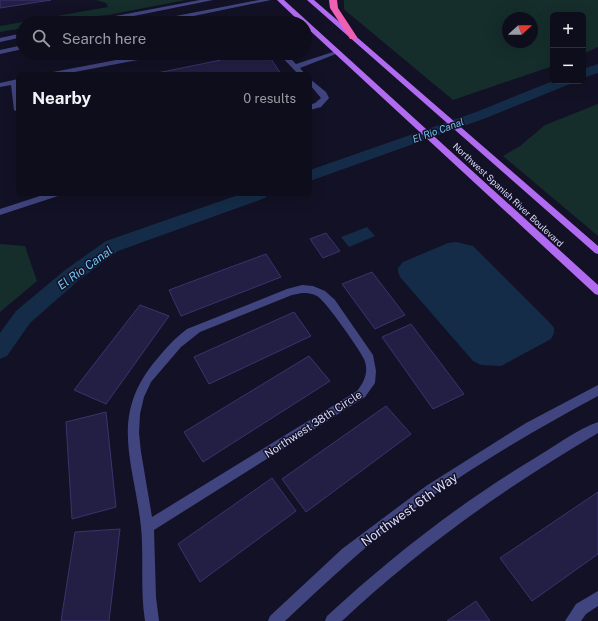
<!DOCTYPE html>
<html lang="en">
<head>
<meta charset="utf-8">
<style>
	:root { --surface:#0e0d1c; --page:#171625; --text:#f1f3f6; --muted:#9b9ca3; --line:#2e2d3b }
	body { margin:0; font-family:"Public Sans",sans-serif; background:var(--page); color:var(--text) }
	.controls { position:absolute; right:12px; top:12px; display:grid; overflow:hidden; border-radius:6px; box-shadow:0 4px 16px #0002 }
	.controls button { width:36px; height:36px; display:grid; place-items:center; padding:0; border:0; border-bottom:1px solid var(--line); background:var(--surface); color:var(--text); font:20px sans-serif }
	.compass { position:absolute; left:502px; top:12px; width:36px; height:36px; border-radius:50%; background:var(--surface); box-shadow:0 4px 16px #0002; rotate:69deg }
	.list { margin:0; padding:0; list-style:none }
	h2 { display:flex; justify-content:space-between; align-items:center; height:52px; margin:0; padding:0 16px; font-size:17px }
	h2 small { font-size:13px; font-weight:400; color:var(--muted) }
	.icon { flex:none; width:22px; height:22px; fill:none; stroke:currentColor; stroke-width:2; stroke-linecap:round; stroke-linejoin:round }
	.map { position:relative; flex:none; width:598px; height:621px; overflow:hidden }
	.search { position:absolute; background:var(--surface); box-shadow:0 4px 16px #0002; left:16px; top:16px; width:296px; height:44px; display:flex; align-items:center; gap:10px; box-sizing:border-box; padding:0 14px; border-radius:22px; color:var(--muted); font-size:15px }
	.panel { position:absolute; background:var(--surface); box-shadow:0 4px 16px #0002; left:16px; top:72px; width:296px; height:124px; border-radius:6px }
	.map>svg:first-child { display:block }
</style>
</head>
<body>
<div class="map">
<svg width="598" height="621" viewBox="0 0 598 621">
	<rect width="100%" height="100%" fill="#131125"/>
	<path fill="#152e2b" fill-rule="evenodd" d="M96,0H186L108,15L78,18L50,23H23V28L0,32V26L108,7L106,3Z
		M344,0H598V47L583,54V15H553V66L453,100L346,11L344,9ZM508,18H532V42H508Z
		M598,104V236L503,156L520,146L545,125Z
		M0,244L25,246L37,281L0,312Z"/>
	<path fill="#142c47" d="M367,227L375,236L349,247L341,237Z
		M456,242L473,246L550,323L554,328V333L551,339L501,366L481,365L473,361L400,277L398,272V268L403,262L448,243Z"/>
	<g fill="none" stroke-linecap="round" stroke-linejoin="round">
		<path fill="#142c47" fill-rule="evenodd" d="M598,64V73L583,78V69Z
			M553,81H572L570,84L486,118L310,181V170L476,112Z
			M241,194H268L265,198L118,251L79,280L30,323L7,356L0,359V333L16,311L65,270L106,241Z"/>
	</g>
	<path fill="#231f44" stroke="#39346d" d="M0,0H51L0,8Z
		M217,53H267L281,74H152L221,60Z
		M326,233L340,251L323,258L310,239Z
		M266,254L281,277L181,316L169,290Z
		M372,272L405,315L375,329L342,284Z
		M140,305L169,316L106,404L74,390Z
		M294,312L311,336L209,384L194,357Z
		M411,324L464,394L433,409L382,337Z
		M309,356L330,381L203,462L184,432Z
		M386,406L411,434L306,512L282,479Z
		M106,412L116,507L72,519L66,422Z
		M272,478L296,511L200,582L178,544Z
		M598,492V554L532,601L500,558Z
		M120,529L109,621H61L75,532Z
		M476,601L490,621H447Z"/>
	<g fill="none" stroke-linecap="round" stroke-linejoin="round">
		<path fill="#41457f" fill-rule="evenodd" d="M200,0H213L99,23H86L89,21Z
			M259,0H271L160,23H147L150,21Z
			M23,33V37L0,42V38Z
			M23,45V49L0,54V50Z
			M336,51L341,52L300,68L305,74H298L278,53H285L296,64Z
			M153,53H167L164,55L64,74H50L53,72Z
			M18,79V112L14,110L11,85L0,87V83Z
			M310,79L326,92L329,98L321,107L310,110V105L315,103L321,98L310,85Z
			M46,194H59L58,196L0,215V209Z
			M302,285L313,286L325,291L335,300L373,355L376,371L375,383L365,397L154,530L156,597L159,621H145C140,590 144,558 141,527C134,462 108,416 157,359C166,348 175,338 187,329L287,289ZM302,293C307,293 312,293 317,296C325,300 360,350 364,359C369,371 365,381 357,391L152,517L141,452L139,433L140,414L144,397L151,382L181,347L200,332L292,295Z
			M598,385V396C542,426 487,458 435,494C381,531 333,576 285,621H268L270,616L342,549L426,486L526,423Z
			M598,422V433C506,487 420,548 342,621H325L327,616C391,557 460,503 535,458C555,446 576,430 598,422Z
			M598,591V606L586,614L581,621H565L576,604Z"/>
		<path fill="#b16bf0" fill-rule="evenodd" d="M277,0H284L598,285V295L595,294L305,26V23H301Z
			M307,0H314L598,246V254L595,253Z"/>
		<path fill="#ef60b3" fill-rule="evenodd" d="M329,0H337L338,8L357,37L356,39H350L349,37L330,8Z"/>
	</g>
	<g text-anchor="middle" stroke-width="3" stroke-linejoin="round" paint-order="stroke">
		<g font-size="9" fill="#d9d9fb" stroke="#131125">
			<text transform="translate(508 195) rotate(43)" y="3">Northwest Spanish River Boulevard</text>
		</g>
		<g font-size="10" font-style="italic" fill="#71c3f1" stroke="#131125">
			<text transform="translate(438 130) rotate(-20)" y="4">El Rio Canal</text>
		</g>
		<g font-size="11" fill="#d9d9fb" stroke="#131125">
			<text transform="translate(313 424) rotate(-33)" y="4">Northwest 38th Circle</text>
		</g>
		<g font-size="12" font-style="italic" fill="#71c3f1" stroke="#131125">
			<text transform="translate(85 268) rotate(-36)" y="4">El Rio Canal</text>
		</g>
		<g font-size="13" fill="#d9d9fb" stroke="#131125">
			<text transform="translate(409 509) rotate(-36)" y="5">Northwest 6th Way</text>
		</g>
	</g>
</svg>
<div class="controls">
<button>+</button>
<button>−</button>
</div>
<svg class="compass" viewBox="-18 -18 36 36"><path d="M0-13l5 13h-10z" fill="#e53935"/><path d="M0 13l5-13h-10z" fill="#9b9ca3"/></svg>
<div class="search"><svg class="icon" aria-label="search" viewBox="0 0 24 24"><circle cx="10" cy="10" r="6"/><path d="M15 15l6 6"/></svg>Search here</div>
<section class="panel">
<h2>Nearby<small>0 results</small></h2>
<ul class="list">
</ul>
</section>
</div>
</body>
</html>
